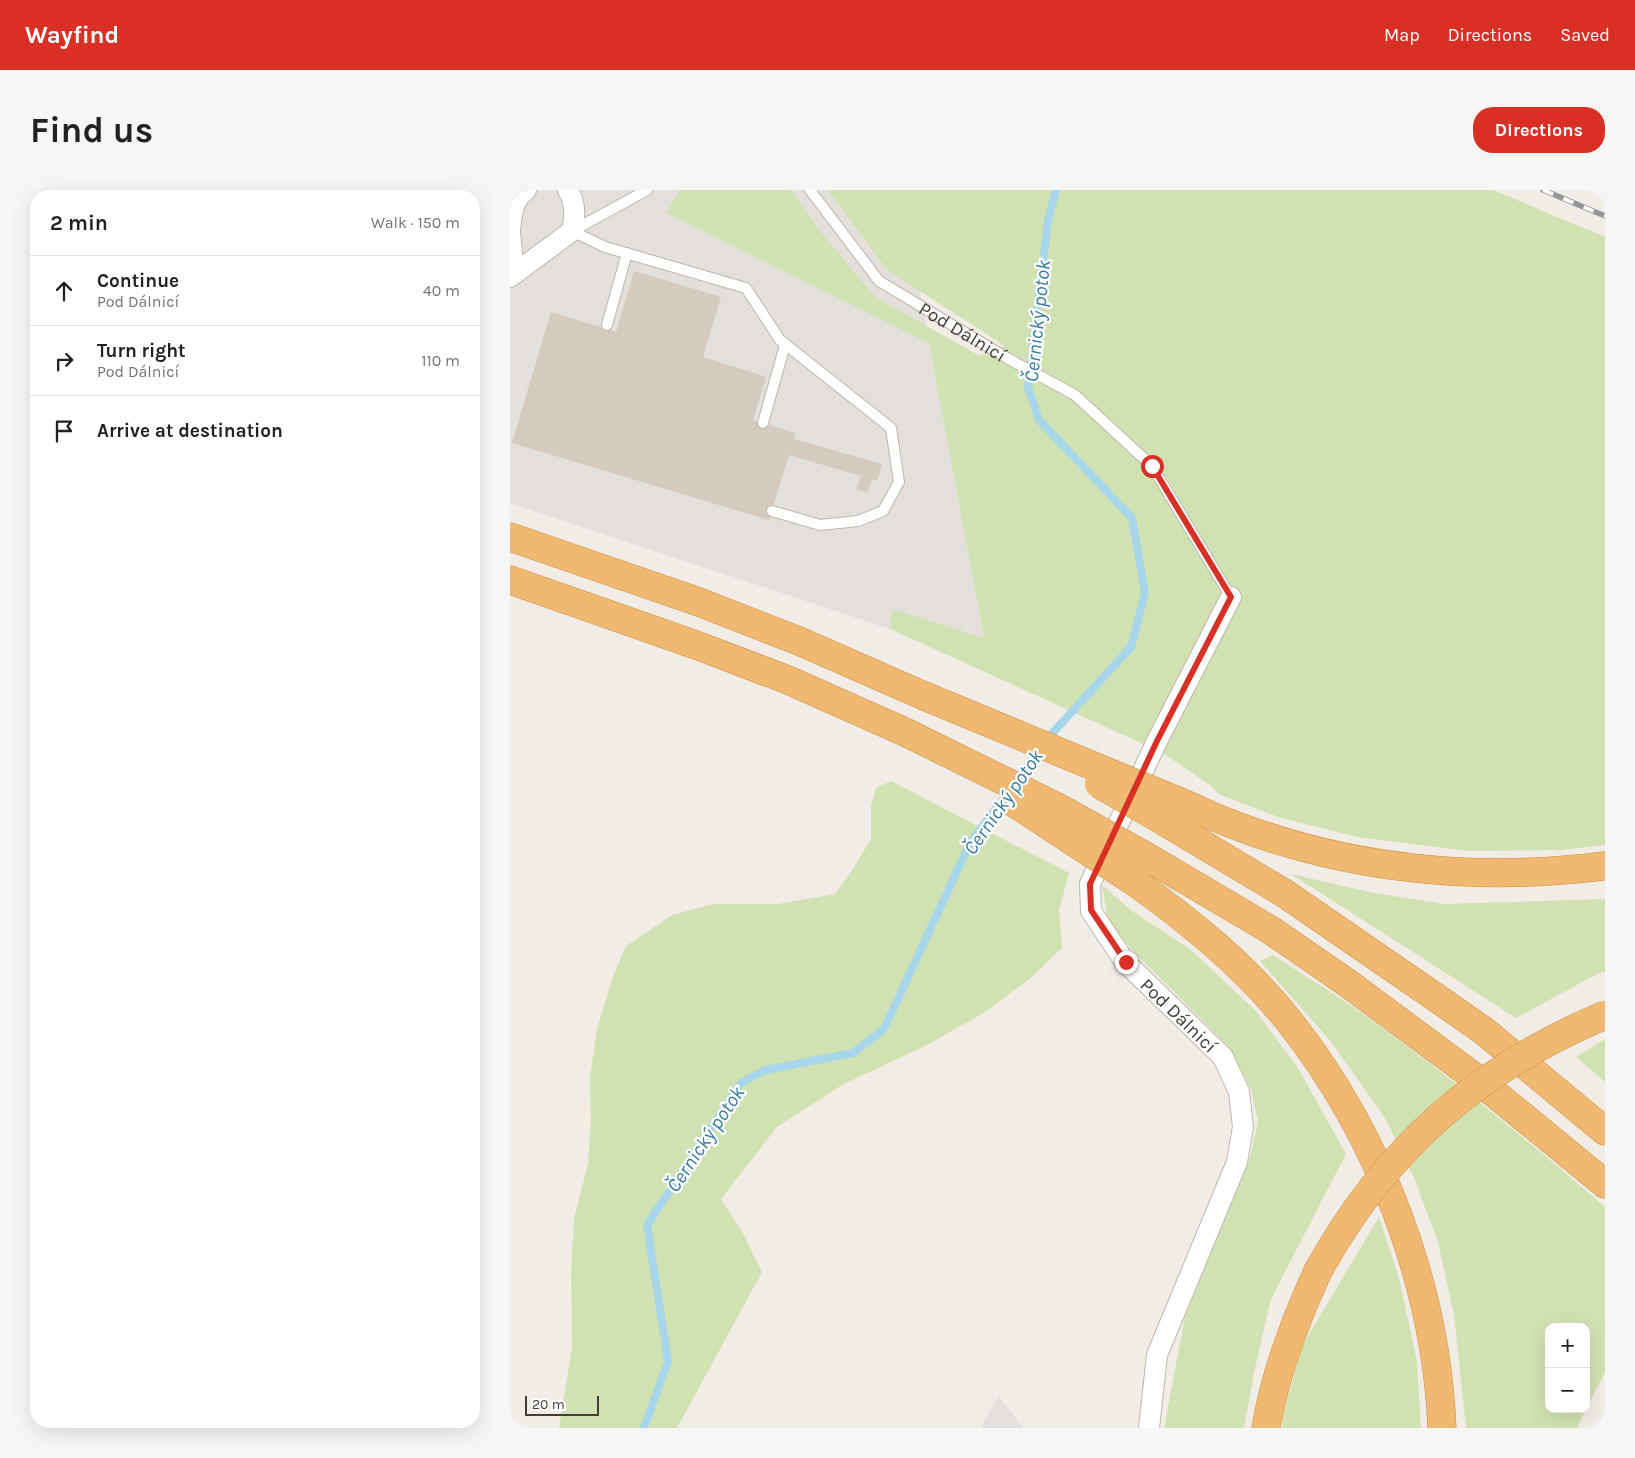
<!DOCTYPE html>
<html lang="en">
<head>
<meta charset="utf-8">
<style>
	:root { --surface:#fff; --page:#f6f6f6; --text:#202124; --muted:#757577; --line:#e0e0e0; --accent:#d93025 }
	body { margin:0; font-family:Karla,sans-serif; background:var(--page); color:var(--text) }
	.controls { position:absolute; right:15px; bottom:15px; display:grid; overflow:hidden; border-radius:10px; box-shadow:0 5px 20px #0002 }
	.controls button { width:45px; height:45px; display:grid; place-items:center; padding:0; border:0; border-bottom:1px solid var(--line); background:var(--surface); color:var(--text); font:25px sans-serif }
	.scale { position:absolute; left:15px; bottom:12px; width:74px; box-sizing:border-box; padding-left:5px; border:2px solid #433d36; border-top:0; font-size:14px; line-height:18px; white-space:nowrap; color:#433d36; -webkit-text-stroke:4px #fff; paint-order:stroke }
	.stop { position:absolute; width:15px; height:15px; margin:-11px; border:4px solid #d93025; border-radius:50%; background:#fff }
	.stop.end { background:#d93025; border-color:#fff; box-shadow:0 1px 5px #0008 }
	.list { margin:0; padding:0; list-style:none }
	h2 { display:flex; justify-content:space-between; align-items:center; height:65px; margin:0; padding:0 20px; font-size:21px }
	h2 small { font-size:16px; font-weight:400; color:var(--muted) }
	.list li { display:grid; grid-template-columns:32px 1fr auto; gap:15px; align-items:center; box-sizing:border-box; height:70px; padding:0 20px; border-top:1px solid var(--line) }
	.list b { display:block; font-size:19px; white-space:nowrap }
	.list p { margin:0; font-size:16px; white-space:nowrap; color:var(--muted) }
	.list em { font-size:16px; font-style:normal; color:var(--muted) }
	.icon { flex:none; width:28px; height:28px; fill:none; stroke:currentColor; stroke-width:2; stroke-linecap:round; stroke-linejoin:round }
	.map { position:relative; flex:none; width:1095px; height:1238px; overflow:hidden; border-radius:20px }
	header { display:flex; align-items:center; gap:30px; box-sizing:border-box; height:70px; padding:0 25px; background:var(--accent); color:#fff }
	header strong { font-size:24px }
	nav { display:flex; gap:28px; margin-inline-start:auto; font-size:18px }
	.intro { display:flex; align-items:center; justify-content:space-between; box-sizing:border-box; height:120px; padding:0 30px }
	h1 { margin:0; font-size:35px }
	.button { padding:12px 22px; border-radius:20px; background:var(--accent); color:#fff; font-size:18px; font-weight:700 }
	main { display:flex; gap:30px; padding:0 30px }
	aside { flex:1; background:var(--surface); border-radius:20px; box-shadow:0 5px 20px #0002 }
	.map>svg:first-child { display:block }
</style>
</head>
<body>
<header>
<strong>Wayfind</strong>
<nav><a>Map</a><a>Directions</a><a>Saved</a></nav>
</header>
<div class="intro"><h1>Find us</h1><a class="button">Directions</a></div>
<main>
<aside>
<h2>2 min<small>Walk · 150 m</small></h2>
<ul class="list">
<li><svg class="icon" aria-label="ahead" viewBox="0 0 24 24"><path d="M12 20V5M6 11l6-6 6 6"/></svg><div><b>Continue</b><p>Pod Dálnicí</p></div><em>40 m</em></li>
<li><svg class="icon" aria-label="right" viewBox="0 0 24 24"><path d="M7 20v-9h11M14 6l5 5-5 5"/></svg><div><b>Turn right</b><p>Pod Dálnicí</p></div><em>110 m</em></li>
<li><svg class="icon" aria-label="arrive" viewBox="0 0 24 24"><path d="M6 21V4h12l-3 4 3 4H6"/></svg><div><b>Arrive at destination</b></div></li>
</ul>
</aside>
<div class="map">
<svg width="1095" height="1238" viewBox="0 0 1095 1238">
	<rect width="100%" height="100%" fill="#f1ede6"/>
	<path fill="#e3dfdb" d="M0,0H318L377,80L410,101L474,448L382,419L380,439L0,313Z
		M489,1206L513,1238H470Z"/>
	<path fill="#d1e2b2" d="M170,0H281L314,46L365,107L470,166L495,156L377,80L318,0H983L1095,47V655L1052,660L958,661L847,647L771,628L710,605L700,595L651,562L380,439L382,419L474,448L419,153L156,23Z
		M381,591L559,683L549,720L552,758L521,788L472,824L417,855L332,895L267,937L211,1009L234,1045L252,1082L167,1238H49L62,1158L61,1081L64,1028L78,974L81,931L80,887L87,839L103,786L116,756L162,725L203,714H268L325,704L343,679L361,649V615L366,598Z
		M781,684L864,703L935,714L1095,709V782L1089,783L1006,828Z
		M592,695L622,721L681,760L745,820L788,878L836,964L761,1109L745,1178L734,1238H654L677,1116L739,972L748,932L741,899L719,857L621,759L598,730Z
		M763,765C790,783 817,799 843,817C931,879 1014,947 1095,1017V1182L1076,1219V1137H1039V1219H1076L1067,1238H956L944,1125L928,1052L904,988L875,928L822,853L750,771Z
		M1095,849V892L1066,867Z
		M869,1027L889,1088L907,1172L911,1238H772L774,1222L792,1156Z"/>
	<path fill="#e3e0de" d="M6,142L33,149L2,253L0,252V145Z"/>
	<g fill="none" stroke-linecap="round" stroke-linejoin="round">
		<path stroke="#a7d5e9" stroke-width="8" d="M506,591L537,549L621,457L635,403L622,328L529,230L518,197L538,31L546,0
			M134,1238L158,1171L137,1035L231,893L255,880L343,863L374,839L460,653L496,605"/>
	</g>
	<path fill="#d5cabf" d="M124,81L211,107L193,167L256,187L243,230L285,243L284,249L372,274L367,291L362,289L358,303L346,300L351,286L279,265L259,330L2,253L41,122L106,142Z"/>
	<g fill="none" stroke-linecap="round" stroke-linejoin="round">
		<defs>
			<g id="lane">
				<path id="s1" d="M300,0L369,91L497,168L565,205L642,276L721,407"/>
				<path d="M62,41L95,57L236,98L270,150L381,238L389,292L373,321L348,331L310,335L262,321"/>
				<path d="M62,41L137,0"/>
				<path d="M97,135L117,63"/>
				<path d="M253,233L275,155"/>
			</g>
			<path id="street" d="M0,39C2,24 3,9 16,0
				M0,42L4,84
				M0,87L62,41C65,25 66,14 58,0
				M639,1238L647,1165L727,972L733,937L729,902L713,867L615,772L581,721L580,694L647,551L721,407"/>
			<path id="highway" d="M0,347L189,412L289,451L412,505
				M0,390L186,455L278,490L395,542
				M670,612C687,619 703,627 719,633C839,680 968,692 1095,676
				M657,633L774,703L918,802L974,841L1095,941
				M637,667L759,739L836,792L967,889L1095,994
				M622,690C680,731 735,776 779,831C869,945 926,1093 932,1238
				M756,1238C765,1183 785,1131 808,1081"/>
		</defs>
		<use href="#lane" stroke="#bfb6ac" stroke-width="12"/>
		<use href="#street" stroke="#bfb6ac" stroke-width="22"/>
		<use href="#highway" stroke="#ce8d43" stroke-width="29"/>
		<use href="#lane" stroke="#fff" stroke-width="10"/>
		<use href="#street" stroke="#fff" stroke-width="20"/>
		<use href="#highway" stroke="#f0b972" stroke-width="28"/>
		<defs>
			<path id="rail" d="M1033,0L1095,26"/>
		</defs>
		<use href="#rail" stroke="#959595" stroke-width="5.5"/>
		<use href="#rail" stroke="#fff" stroke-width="4" stroke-dasharray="11" stroke-linecap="butt"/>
		<defs>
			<path id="highway-bridge" d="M412,505L670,612
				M395,542L549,618L637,667
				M589,594L657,633
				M503,612L622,690
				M808,1081C875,959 967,879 1095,825"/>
		</defs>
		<use href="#highway-bridge" stroke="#ce8d43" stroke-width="29" stroke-linecap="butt"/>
		<use href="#highway-bridge" stroke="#f0b972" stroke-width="28"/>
	</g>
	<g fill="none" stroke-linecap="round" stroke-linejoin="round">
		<path stroke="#d93025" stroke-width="6" d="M616,772L581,720L580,694L647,551L721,407L642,276"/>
	</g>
	<g text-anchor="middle" stroke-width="4.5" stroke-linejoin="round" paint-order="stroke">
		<g font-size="19" fill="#433d36" stroke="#fff">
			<text dy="7" stroke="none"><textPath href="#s1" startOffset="212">Pod Dálnicí</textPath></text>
			<text transform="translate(669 825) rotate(44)" y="7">Pod Dálnicí</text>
		</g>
		<g font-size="20" font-style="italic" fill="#377c9e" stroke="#fff">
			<text transform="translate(527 131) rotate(-84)" y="7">Černický potok</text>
			<text transform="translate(493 612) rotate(-55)" y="7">Černický potok</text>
			<text transform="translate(195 949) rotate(-56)" y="7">Černický potok</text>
		</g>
	</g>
</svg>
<div class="controls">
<button>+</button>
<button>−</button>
</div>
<div class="scale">20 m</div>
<div class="stop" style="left:642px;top:276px"></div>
<div class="stop end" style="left:616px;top:772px"></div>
</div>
</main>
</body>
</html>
